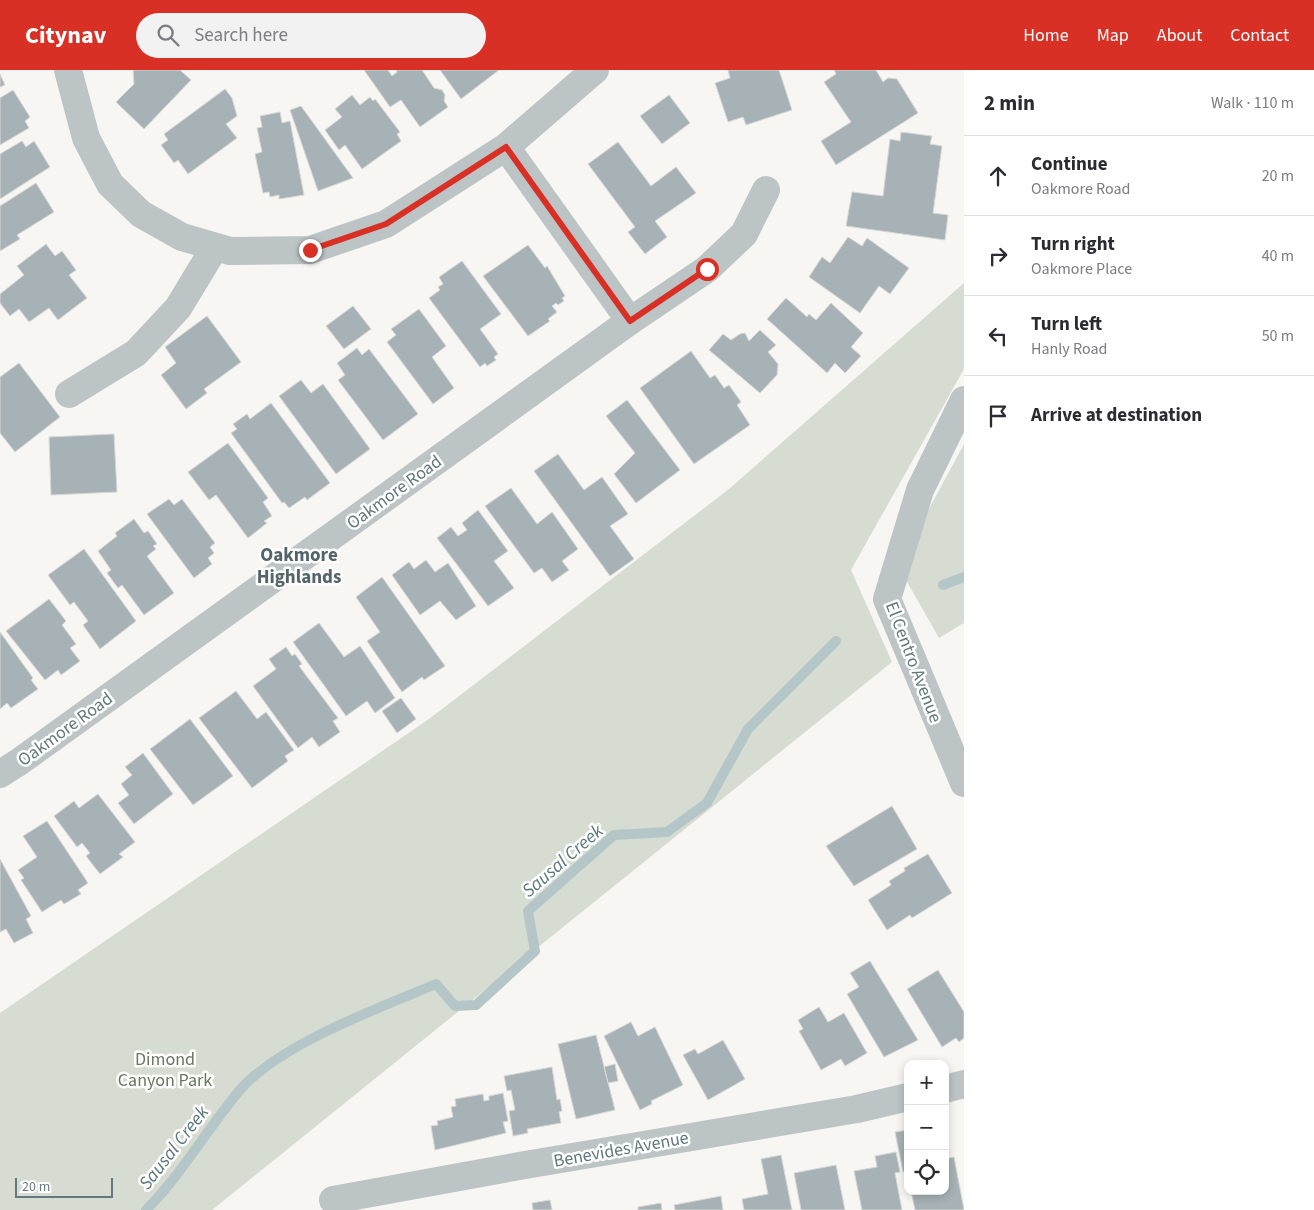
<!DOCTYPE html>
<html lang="en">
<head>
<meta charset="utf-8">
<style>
	:root { --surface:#fff; --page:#f2f2f3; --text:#2b2b33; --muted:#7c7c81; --line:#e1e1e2; --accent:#d93025 }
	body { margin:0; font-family:"Source Sans 3",sans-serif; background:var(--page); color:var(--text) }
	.controls { position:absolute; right:15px; bottom:15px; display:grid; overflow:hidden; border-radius:10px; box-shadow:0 2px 8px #0003 }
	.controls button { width:45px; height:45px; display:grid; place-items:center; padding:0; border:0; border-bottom:1px solid var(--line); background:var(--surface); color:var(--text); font:25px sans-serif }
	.scale { position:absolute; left:15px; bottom:12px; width:98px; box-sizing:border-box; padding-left:5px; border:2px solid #61787f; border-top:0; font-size:14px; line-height:18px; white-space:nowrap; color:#61787f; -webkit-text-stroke:4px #fff; paint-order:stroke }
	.stop { position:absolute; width:15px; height:15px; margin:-11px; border:4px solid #d93025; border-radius:50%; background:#fff }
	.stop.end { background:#d93025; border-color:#fff; box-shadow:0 1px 5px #0008 }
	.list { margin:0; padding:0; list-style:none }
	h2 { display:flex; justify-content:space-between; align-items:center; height:65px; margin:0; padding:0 20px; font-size:21px }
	h2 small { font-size:16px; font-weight:400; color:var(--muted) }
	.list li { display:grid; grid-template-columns:32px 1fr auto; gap:15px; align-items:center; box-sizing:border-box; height:80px; padding:0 20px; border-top:1px solid var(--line) }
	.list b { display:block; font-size:19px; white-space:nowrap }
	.list p { margin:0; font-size:16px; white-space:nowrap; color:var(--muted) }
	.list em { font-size:16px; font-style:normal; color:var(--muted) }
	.icon { flex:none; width:28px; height:28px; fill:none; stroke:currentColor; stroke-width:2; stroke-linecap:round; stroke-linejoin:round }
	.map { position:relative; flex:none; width:964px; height:1140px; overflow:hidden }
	header { display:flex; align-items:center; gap:30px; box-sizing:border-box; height:70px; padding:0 25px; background:var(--accent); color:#fff }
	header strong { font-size:24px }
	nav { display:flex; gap:28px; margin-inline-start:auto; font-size:18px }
	.search { width:350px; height:45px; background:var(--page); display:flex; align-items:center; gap:12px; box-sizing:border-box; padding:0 18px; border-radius:28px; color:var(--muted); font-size:19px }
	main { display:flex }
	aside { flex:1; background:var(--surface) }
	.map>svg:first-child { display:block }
</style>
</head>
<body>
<header>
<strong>Citynav</strong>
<div class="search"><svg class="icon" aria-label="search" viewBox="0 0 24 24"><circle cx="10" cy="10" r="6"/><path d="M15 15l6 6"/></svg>Search here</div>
<nav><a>Home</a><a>Map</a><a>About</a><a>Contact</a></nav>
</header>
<main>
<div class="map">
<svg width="964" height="1140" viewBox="0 0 964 1140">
	<rect width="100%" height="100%" fill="#f7f6f3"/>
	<path fill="#d7dcd2" d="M964,213V299L851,500L892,592L212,1140H0V943L429,649L729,419Z
		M964,374V553L939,568L898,496Z"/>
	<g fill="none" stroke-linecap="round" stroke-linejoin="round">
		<path stroke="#b4c6c7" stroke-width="10" d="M943,515L964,507
			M146,1140C182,1104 207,1059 240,1020C280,974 379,938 436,914L455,936L476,935L535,881L528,841L614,765L667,762L707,733L748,659L836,571"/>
	</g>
	<path fill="#a6b2b5" stroke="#d8d8d6" d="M133,0H180L191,10L144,59L116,32L134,14Z
		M364,0H388L392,6L397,2L396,0H422L434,18L442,20L445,25L444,31L448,37L420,57L401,30L390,37Z
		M440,0H499L461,29Z
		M728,0H779L792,40L746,55L743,47L728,52L715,13L730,8Z
		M834,0H876L883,12L888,8L897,9L918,43L836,95L821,71L851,52L824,12L836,4Z
		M0,4L5,15L0,17Z
		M225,19L232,28L237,46L226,54L237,68L188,104L178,90L174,93L161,75L168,70L164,64Z
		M13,20L30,47L25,51L29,58L0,75V28Z
		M352,25L360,35L370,27L373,31L375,29L400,62L397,64L401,71L362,99L345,75L339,80L325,60L342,47L335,39Z
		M669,25L690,53L662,74L640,46Z
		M301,36L353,108L318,121L290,40Z
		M280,42L282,53L290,51L304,125L279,129V125L270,127L269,122L263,123L255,84L262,82L257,58L262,57L260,46Z
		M901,62L932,66L930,74L942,76L933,143L948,145L945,170L846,156L852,122L883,126L890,69L900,71Z
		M22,71L26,77L34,71L50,97L0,129V84Z
		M618,72L651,116L676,97L696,123L655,151L667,167L645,184L628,162L635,157L588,94Z
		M36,113L54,142L17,165L20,169L0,181V136Z
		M848,167L862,176L867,168L909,198L890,224L879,216L860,243L809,207L822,187L830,193Z
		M46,174L55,186L62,181L76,200L69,205L87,228L58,250L49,238L29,252L19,239L10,246L0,233V224L24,205L17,196Z
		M528,175L545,198L547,196L565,226L562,228L564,231L558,235L556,233L552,236L557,242L548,249L550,251L528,266L483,206Z
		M462,191L501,244L480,259L498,284L494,287L496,290L487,296L485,293L480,297L429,228L440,220L438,217L443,214L439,207Z
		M786,228L807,247L809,244L816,250L831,233L863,263L851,277L861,286L845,303L835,293L827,303L767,249Z
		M353,236L371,259L344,279L326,256Z
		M419,239L446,276L432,287L454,318L433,334L387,272L396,265L391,259Z
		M207,246L241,292L204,319L207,323L186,339L161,305L176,293L165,277Z
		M760,260L776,275L768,282L778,294L777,305L760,323L709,280L723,264L731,270L740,264L745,263L749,271Z
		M357,278L362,285L369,279L418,344L383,370L338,310L345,305L337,293Z
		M691,281L710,308L715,305L724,318L729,315L741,332L737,335L750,355L694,394L640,318Z
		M19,293L60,347L15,382L0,363V307Z
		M301,310L311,323L323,314L370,379L336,404L279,326Z
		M627,330L680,400L636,433L614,404L635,383L606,346Z
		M271,333L330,413L307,430L305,427L289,438L284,432L282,433L231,363L237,359L233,354L247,344L250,349Z
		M114,364L117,422L51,425L49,367Z
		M228,373L268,428L263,432L272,446L264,451L267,453L248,468L216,425L209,430L188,402Z
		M558,384L584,420L602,407L628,444L610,456L634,489L610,506L534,401Z
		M511,418L537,454L552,442L578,479L562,491L569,500L552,512L542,498L534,503L485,436Z
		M169,429L174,435L182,429L215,473L210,477L214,483L208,488L212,494L194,508L147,444Z
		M478,440L508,481L494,491L514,518L488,536L437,468L451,457L458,466L467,460L462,453Z
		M134,449L144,463L148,461L157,474L153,476L156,479L147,486L174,523L144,545L122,515L118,518L107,503L111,500L98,481L117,466L115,463Z
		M84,479L136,551L100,579L83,555L88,551L74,532L70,535L48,505Z
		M426,490L435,502L448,493L476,536L456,550L440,531L420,545L392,505L409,492L414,499Z
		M382,507L445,596L424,610L422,607L402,622L367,571L380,562L356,527Z
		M49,529L66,551L62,555L76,574L70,578L80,591L61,605L58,600L45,610L6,561Z
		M319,553L344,587L360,576L395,628L375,643L367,631L346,646L293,572Z
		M0,562L33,608L31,610L38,619L11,638L7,633L0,639Z
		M286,577L292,586L295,584L302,594L299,596L338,648L333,651L340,662L319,677L312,667L298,678L253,616L276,599L269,589Z
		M236,621L257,649L266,642L294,680L285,686L288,691L252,718L199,648Z
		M401,628L416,649L397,663L382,641Z
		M190,649L233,706L193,735L150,679Z
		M143,683L173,724L134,754L118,733L129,725L121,714L132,705L125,697Z
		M98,724L135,772L119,784L123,787L100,804L86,786L90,783L82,773L77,777L54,746L74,731L79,738Z
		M892,736L917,779L854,816L826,776Z
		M47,751L88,813L78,820L81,824L64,834L61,830L42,842L21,810L24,808L18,800L37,787L23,766Z
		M928,784L952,823L912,848L910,845L887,860L868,830L891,815L889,811L905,801L904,798Z
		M0,789L31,846L26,849L33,863L14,873L6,859L0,862Z
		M870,891L918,970L884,987L847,924L859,917L850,903Z
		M938,900L964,942V968L959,972L956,968L942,977L907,919Z
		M819,937L828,952L844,943L867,983L845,996L841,989L821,1000L799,961L803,959L798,950Z
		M631,952L638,966L655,957L683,1015L651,1031L652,1034L640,1040L604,966Z
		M596,965L615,1040L576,1049L558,974Z
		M723,970L745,1009L708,1030L683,985L695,979L698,984Z
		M615,994L618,1011L608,1013L604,997Z
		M552,997L557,1030L560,1029L562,1041L559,1042L561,1053L527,1059L528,1063L513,1066L509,1041L515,1040L511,1020L507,1021L504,1006Z
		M503,1023L508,1051L503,1052L506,1063L435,1080L431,1056L438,1055L437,1051L453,1047L451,1037L456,1036L455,1029L483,1024L484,1031L489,1030V1026Z
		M908,1060V1102H903L895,1062Z
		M896,1082L900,1102L895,1103L902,1140H862L854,1101L877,1097L875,1086Z
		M781,1085L792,1140H744L742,1129L768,1124L761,1089Z
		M954,1087L964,1140H915L911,1121H945V1089Z
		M836,1095L845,1140H801L794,1103Z
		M721,1126L723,1140H675L674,1135Z
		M550,1130L552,1140H533L532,1133Z
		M661,1133L662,1140H638V1137Z"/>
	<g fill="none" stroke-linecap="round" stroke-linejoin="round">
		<path stroke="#bdc4c6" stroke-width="28" d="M68,0L86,68L110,114L141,144L182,167L230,181L310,180L386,154L506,77L595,0
			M506,77L630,251
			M69,324L136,283L178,238L215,177
			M964,330L920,420L887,529L964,713
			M0,704L19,692L630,251L707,199L744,164L766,120
			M945,1019L964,1014
			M333,1130L525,1095L857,1039L908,1027"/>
	</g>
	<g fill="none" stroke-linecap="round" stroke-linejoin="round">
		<path stroke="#d93025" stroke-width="6" d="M310,180L386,154L506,77L630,251L707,199"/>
	</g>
	<g text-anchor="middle" stroke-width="5" stroke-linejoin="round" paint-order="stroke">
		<g font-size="18" fill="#61787f" stroke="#fff">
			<text transform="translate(394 422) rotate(-36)" y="6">Oakmore Road</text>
			<text transform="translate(914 592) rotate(69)" y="6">El Centro Avenue</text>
			<text transform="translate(65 659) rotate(-36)" y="6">Oakmore Road</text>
			<text transform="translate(621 1079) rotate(-10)" y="6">Benevides Avenue</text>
		</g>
		<g font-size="18" fill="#687760" stroke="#fff">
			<text x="165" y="995">Dimond<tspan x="165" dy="21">Canyon Park</tspan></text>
		</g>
		<g font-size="19" font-weight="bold" fill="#53646a" stroke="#fff">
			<text x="299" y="491">Oakmore<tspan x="299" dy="22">Highlands</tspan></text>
		</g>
		<g font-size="19" font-style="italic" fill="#5b787b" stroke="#fff">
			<text transform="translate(562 790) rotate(-41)" y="7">Sausal Creek</text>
			<text transform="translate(173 1077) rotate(-52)" y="7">Sausal Creek</text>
		</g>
	</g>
</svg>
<div class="controls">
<button>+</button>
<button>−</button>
<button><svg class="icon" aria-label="locate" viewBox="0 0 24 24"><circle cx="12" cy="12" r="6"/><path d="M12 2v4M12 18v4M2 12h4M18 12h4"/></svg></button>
</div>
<div class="scale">20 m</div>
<div class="stop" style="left:707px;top:199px"></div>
<div class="stop end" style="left:310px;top:180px"></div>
</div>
<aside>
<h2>2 min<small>Walk · 110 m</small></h2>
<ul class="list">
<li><svg class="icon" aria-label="ahead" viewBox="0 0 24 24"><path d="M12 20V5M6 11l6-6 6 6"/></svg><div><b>Continue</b><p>Oakmore Road</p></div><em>20 m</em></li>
<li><svg class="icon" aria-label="right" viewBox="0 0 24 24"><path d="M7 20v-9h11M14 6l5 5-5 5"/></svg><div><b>Turn right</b><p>Oakmore Place</p></div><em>40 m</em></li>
<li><svg class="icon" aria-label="left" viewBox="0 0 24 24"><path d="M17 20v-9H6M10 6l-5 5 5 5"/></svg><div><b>Turn left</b><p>Hanly Road</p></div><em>50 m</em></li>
<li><svg class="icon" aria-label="arrive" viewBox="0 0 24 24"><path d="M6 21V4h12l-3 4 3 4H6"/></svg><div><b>Arrive at destination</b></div></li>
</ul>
</aside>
</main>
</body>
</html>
